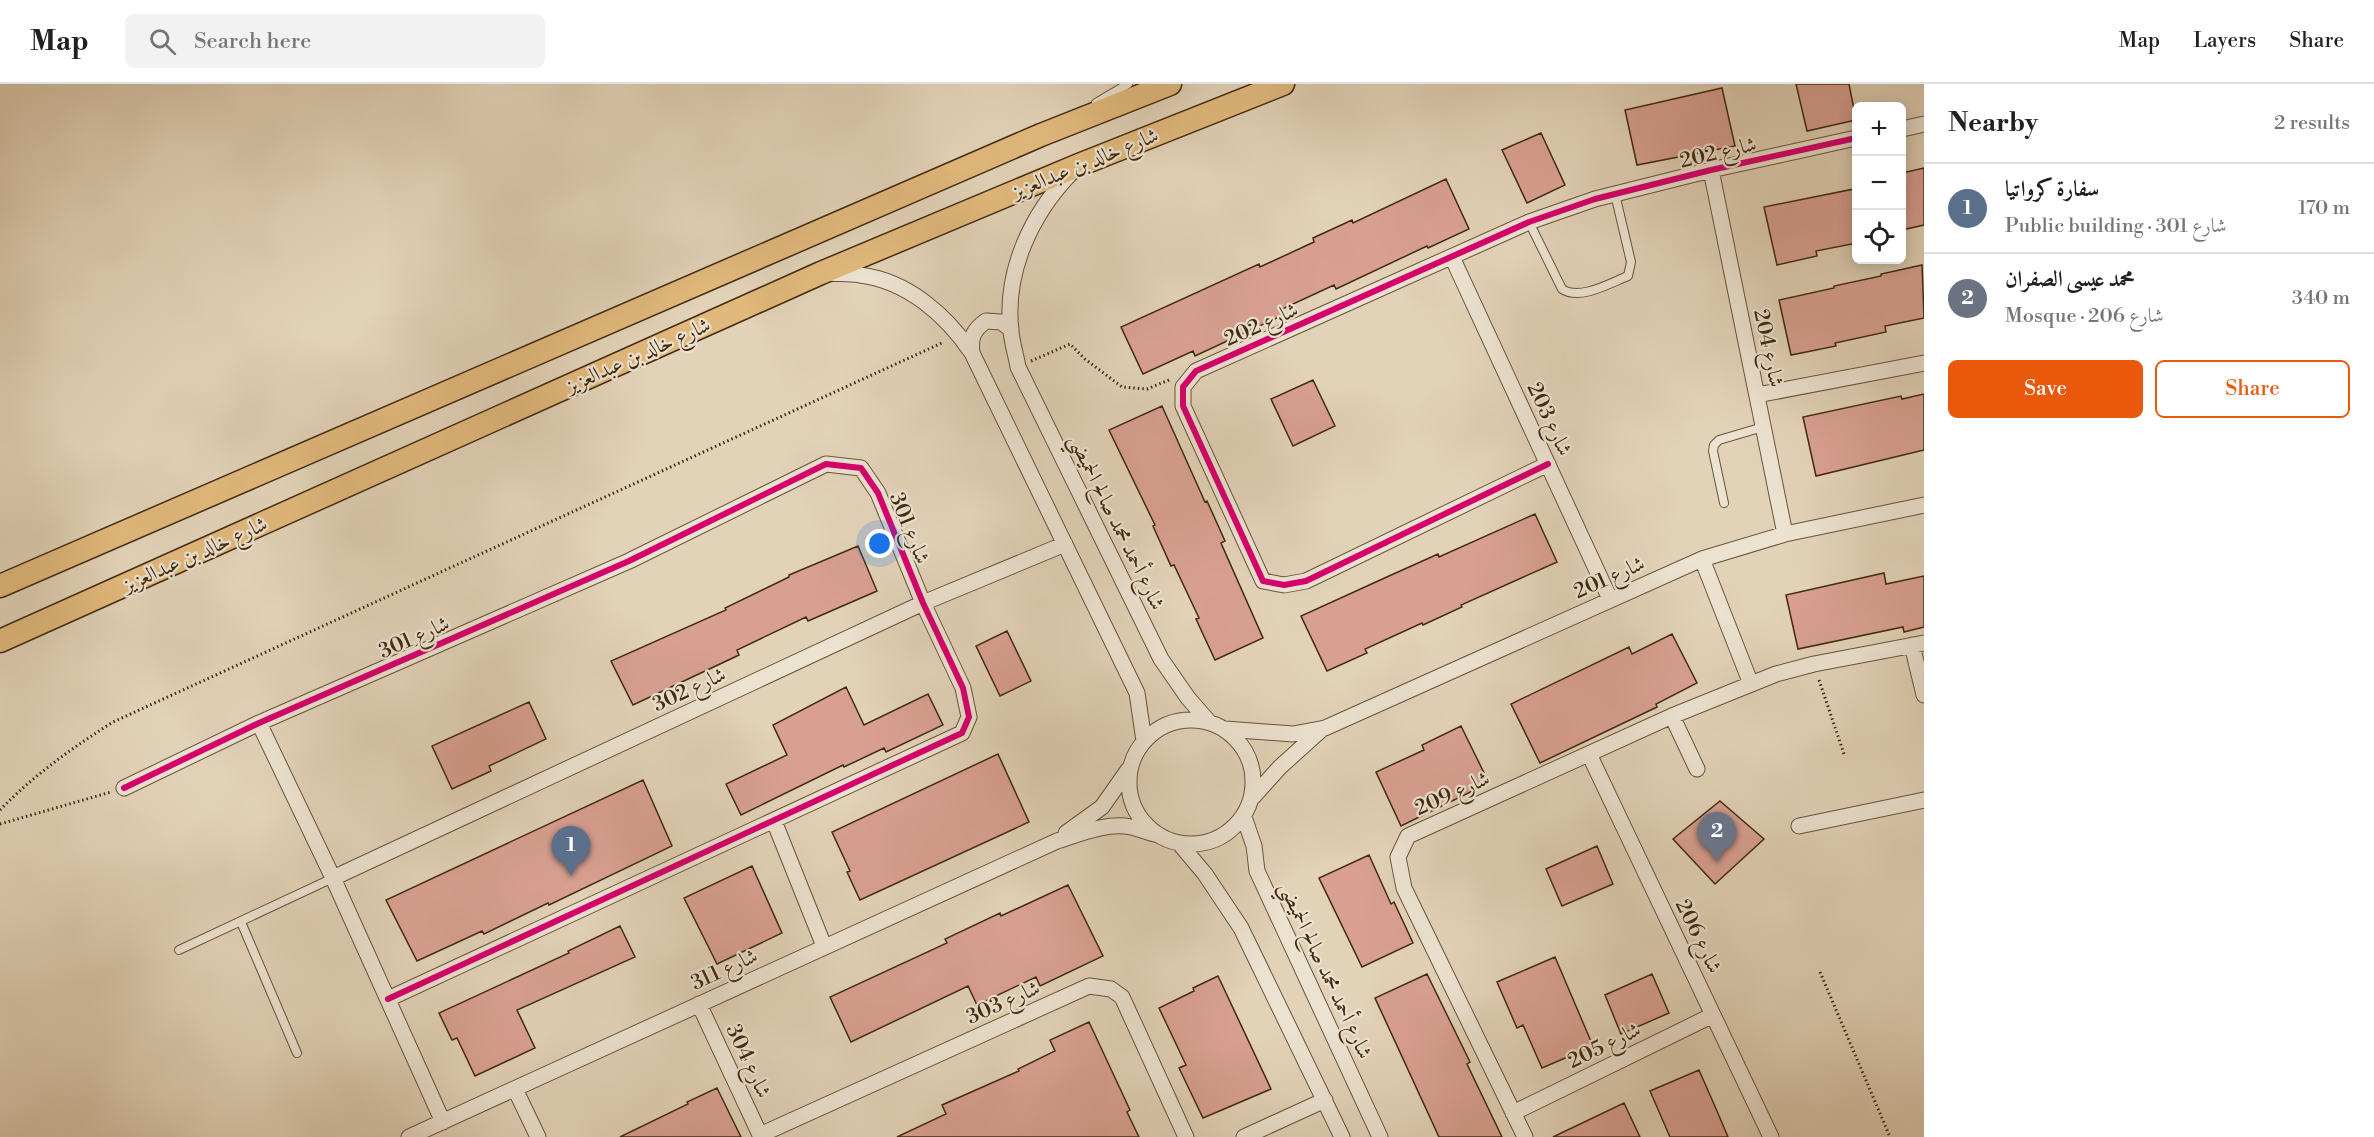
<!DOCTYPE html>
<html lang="en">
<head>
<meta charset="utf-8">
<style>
	:root { --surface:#fff; --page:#f2f2f2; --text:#202124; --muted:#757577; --line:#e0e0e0; --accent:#ea580c }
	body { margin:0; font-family:"Libre Bodoni",Amiri,serif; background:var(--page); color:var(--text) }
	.controls { position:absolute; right:18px; top:18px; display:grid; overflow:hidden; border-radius:9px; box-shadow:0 3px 15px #0003 }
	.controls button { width:54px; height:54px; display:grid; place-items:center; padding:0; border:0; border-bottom:2px solid var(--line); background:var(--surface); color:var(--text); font:30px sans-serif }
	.you { position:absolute; left:880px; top:460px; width:21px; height:21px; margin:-15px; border:4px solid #fff; border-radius:50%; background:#1a73e8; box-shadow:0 0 0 9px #1a73e833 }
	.badge { display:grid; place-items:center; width:39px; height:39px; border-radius:50%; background:var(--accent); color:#fff; font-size:20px; font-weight:700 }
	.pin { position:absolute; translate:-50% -50px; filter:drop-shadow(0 2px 3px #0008) }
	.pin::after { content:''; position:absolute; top:32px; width:21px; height:18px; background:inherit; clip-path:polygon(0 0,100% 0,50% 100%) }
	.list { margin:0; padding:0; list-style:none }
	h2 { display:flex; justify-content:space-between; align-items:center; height:78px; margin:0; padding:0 24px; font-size:26px }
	h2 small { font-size:20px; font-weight:400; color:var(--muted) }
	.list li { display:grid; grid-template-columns:39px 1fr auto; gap:18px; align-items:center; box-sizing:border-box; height:90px; padding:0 24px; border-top:2px solid var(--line) }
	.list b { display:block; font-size:22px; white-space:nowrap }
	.list p { margin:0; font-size:20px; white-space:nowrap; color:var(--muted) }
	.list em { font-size:20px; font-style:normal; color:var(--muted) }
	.actions { display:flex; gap:12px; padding:18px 24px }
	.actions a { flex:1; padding:14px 0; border:2px solid var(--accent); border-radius:9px; text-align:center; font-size:21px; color:var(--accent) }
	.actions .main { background:var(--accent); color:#fff }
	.icon { flex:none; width:33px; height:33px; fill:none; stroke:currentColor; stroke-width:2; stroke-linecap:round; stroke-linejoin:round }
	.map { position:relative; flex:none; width:1924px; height:1053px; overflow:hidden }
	header { display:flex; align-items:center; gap:36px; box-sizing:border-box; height:84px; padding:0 30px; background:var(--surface); border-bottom:2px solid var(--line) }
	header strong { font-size:28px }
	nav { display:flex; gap:33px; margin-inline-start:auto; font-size:21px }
	.search { width:420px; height:54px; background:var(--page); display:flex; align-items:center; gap:15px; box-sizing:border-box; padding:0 21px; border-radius:9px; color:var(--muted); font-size:22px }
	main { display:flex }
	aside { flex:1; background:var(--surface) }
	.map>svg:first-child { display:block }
</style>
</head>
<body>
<header>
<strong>Map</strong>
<div class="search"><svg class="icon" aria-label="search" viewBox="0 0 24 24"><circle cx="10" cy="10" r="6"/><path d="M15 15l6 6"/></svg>Search here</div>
<nav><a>Map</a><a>Layers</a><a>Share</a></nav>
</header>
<main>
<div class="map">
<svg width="1924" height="1053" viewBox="0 0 1924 1053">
	<rect width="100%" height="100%" fill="#e2d2b8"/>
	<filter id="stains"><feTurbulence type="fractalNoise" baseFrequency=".00333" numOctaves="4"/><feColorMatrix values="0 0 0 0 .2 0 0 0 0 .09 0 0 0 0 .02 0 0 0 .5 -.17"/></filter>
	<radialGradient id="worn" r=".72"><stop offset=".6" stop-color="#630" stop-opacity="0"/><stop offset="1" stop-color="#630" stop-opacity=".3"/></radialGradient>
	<path fill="#d9a092" stroke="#402a0f" stroke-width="1.5" d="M1796,0H1849L1856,36L1807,47Z
		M1722,4L1735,62L1637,81L1625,26Z
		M1541,49L1565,101L1527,119L1502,66Z
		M1924,84V141L1902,146V89Z
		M1446,95L1469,145L1428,164L1427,162L1336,205L1334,201L1280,226L1283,231L1195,272L1193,267L1143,290L1121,243L1259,180L1260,183L1314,158L1313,154L1352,136L1353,139Z
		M1854,105L1857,119V159L1816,167L1817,172L1777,181L1764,123Z
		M1922,181L1924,234L1885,242L1886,248L1835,259L1836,262L1791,271L1779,216L1834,204V202L1881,192V190Z
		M1313,296L1335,342L1293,362L1271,315Z
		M1924,310V366L1816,392L1803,333L1901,312L1902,315Z
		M1162,322L1205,418L1207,417L1225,457L1221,459L1263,554L1215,576L1196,535L1199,534L1174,481L1171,482L1153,442L1155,441L1109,346Z
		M1535,430L1557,478L1461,521L1462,523L1423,541L1422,539L1365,565L1367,569L1327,587L1301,532L1389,492L1438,470L1439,473Z
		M858,462L877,507L808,537L806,533L737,566L739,571L633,621L611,577L726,526L725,524L789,493V491Z
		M1884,489L1886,500L1924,492V543L1904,548L1903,543L1798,565L1786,511Z
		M1007,547L1031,597L1000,612L976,562Z
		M1672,550L1697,599L1656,620L1657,623L1540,679L1511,620L1629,563L1632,570Z
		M846,603L864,641L928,610L943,641L886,668L884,664L844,683L843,681L741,731L726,700L787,671L773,641Z
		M529,618L546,655L489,682L491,687L452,705L432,662Z
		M1461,642L1489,699L1401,742L1376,688L1424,666L1422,661Z
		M998,670L1029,738L860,816L847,788L850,787L832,748Z
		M643,696L672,762L549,821L548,819L484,850L482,847L417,877L386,816Z
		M1720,717L1764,755L1715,800L1673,755Z
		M1597,762L1613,800L1562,822L1546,785Z
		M1369,771L1391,820L1394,818L1413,859L1362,883L1319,794Z
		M752,782L782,849L717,880L684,814Z
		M1068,801L1103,872L1040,902L1036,893L977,921L968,902L851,958L830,913L947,859L945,855L1000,829L1001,832Z
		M620,842L635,873L517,926L535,964L475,992L457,954L452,956L439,929L569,869L568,867Z
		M1555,873L1593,962L1542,984L1523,941L1517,944L1497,898Z
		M1427,890L1470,978L1467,980L1502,1053H1439L1375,914Z
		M1652,890L1669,929L1621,950L1605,911Z
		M1218,892L1271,1005L1203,1034L1179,984L1186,981L1159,924L1194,907L1193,904Z
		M1089,938L1130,1026L1127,1028L1139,1053H897L946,1030L942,1021L1019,987L1018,985L1055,967L1050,956Z
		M1699,986L1717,1027L1728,1053H1670L1650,1007Z
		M717,1004L741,1053H620L688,1020L687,1018Z
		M1624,1019L1640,1053H1553Z"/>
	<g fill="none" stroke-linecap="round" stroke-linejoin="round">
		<defs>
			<path id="lane" d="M1096,19L1128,0
				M1529,138L1562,205C1580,217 1610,199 1628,192L1631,178L1615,110
				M1724,419L1713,367L1714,361L1719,356L1763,343
				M241,838L297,969
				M179,866L333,794"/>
			<path id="street" d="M1902,45L1924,40
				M1711,86L1785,450
				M1072,88C1032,129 1004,187 1011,247C1012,259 1016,271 1018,283L1161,575L1188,614L1209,638
				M1452,173L1610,515
				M827,189C838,190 850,189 860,191C908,197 946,231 972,269L1137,609L1144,657
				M972,269C970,254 973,246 986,237L1001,238L1011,245
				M1757,311L1924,279
				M1548,380L1306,497L1284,501L1263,497L1183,322V303L1196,287L1529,138L1595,115L1711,86L1856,54
				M1702,475L1751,600
				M1912,561L1924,611
				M1672,632L1697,685
				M1129 698a62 62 0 1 1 124 0a62 62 0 1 1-124 0Z
				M259,639L333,794L443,1038
				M1225,645L1293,650L1325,644L1702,475L1785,450L1924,421
				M1589,670L1771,1053
				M124,704L259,639L629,477L826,380L861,384L878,409L923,519L963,604L969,633L962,649L388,915
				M1253,713L1280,683L1321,646
				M1244,733L1254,762L1257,787L1380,1053
				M774,737L824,862
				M1799,742L1924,716
				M1066,749L1102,723L1128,686
				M1179,759L1205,790L1241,844L1342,1053
				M333,794L923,519L1065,460
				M699,920L761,1053
				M515,1005L538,1053
				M1513,1029L1713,931
				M760,1051L1089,902L1111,905L1122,913L1186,1053
				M409,1053L1057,757C1079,750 1107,738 1131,743C1140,745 1149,749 1158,751
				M1244,1053L1325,1016
				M1525,1053L1404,804L1398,773L1408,752L1672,632L1776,590L1814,580L1924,559"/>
			<path id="primary" d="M0,502L1041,51L1170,0
				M0,557L821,189L1079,81L1283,0"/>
		</defs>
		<use href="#lane" stroke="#685439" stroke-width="10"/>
		<use href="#street" stroke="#685439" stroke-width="17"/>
		<use href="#primary" stroke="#402a0f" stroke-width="25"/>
		<path stroke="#402a0f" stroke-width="3" stroke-dasharray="1.5 3" stroke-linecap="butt" d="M1031,277L1070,260L1085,275L1122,303L1147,305L1169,296
			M1819,596L1844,670
			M0,726C34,691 72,664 113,638L944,258
			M0,740L111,708
			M1820,888L1890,1053"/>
		<use href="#lane" stroke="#ece2d1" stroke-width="8"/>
		<use href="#street" stroke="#ece2d1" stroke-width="15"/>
		<use href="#primary" stroke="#e1b97c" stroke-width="22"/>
		<defs>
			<path id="cycleway" d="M1548,380L1306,497L1284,501L1263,497L1183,322V303L1196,287L1529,138L1595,115L1711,86L1856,54
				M124,704L259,639L629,477L826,380L861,384L878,409L923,519L963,604L969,633L962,649L388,915"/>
		</defs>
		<use href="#cycleway" stroke="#ece2d1" stroke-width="10"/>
		<use href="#cycleway" stroke="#d6006c" stroke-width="6"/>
	</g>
	<g text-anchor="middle" stroke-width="4.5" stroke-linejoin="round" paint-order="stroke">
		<g font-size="21" fill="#402a0f" stroke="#ece2d1">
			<text transform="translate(1718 68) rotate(-13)" y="7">شارع 202</text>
			<text transform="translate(1085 79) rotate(-22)" y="7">شارع خالد بن عبدالعزيز</text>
			<text transform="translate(1261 240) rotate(-24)" y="7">شارع 202</text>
			<text transform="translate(1769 264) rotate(78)" y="7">شارع 204</text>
			<text transform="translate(638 271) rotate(-24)" y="7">شارع خالد بن عبدالعزيز</text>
			<text transform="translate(1550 335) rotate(65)" y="7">شارع 203</text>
			<text transform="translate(1117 438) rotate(64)" y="7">شارع أحمد محمد صالح الحميضي</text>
			<text transform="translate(910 444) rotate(68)" y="7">شارع 301</text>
			<text transform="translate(195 470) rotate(-24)" y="7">شارع خالد بن عبدالعزيز</text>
			<text transform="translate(1609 493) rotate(-24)" y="7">شارع 201</text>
			<text transform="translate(414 553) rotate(-24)" y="7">شارع 301</text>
			<text transform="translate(689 605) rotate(-25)" y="7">شارع 302</text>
			<text transform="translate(1452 709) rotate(-24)" y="7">شارع 209</text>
			<text transform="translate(1699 852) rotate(64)" y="7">شارع 206</text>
			<text transform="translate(724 885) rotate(-25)" y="7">شارع 311</text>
			<text transform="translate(1326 886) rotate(65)" y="7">شارع أحمد محمد صالح الحميضي</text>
			<text transform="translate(1003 918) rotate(-24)" y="7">شارع 303</text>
			<text transform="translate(1604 961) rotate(-26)" y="7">شارع 205</text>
			<text transform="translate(749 977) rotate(65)" y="7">شارع 304</text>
		</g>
	</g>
	<rect width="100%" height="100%" filter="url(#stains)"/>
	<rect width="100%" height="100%" fill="url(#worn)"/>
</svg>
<div class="controls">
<button>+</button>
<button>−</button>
<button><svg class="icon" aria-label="locate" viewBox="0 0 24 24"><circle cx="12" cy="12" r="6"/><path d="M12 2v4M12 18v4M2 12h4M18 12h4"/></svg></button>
</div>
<div class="you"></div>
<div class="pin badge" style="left:571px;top:792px;background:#5c6f8a">1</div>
<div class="pin badge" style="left:1717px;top:778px;background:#6b7280">2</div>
</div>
<aside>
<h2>Nearby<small>2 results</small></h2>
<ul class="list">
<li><span class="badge" style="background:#5c6f8a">1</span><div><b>سفارة كرواتيا</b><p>Public building · شارع 301</p></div><em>170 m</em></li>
<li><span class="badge" style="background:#6b7280">2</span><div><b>محمد عيسى الصفران</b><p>Mosque · شارع 206</p></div><em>340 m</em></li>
</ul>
<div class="actions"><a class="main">Save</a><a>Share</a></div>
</aside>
</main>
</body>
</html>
